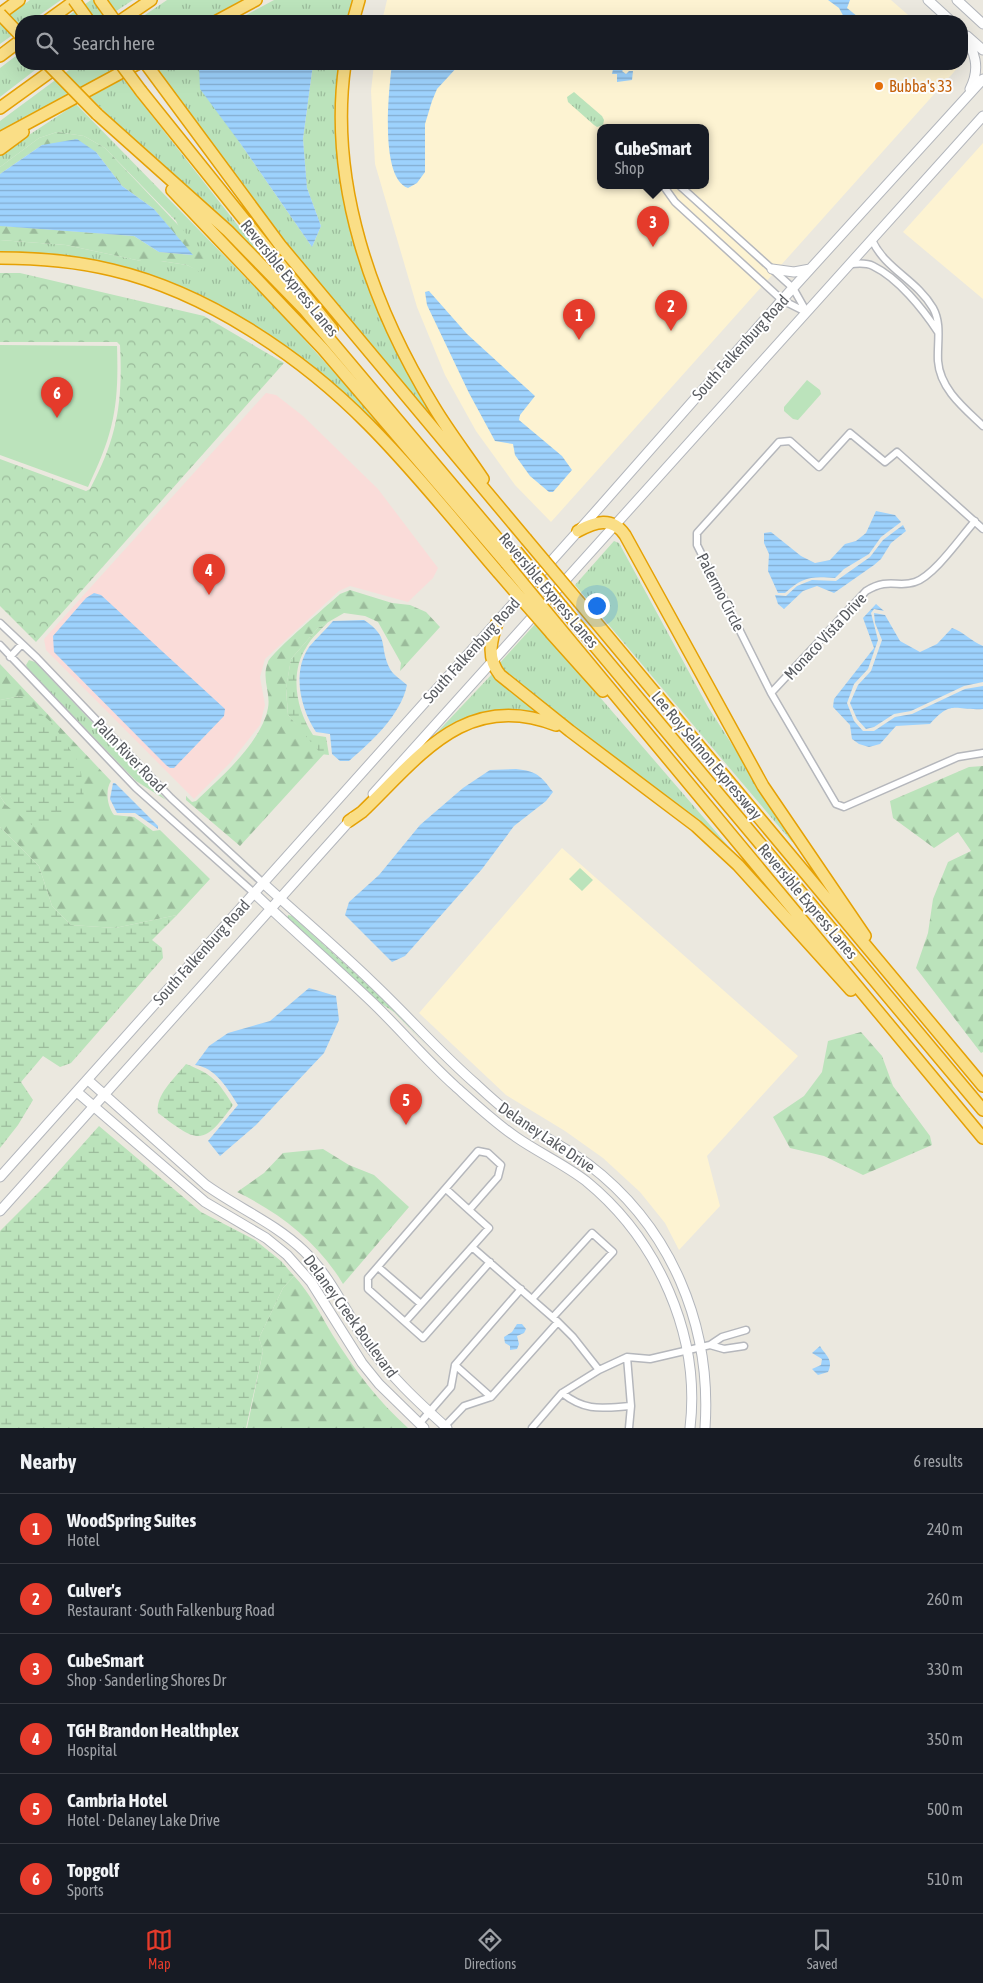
<!DOCTYPE html>
<html lang="en">
<head>
<meta charset="utf-8">
<style>
	:root { --surface:#171b24; --page:#20242c; --text:#f1f3f6; --muted:#9ea1a6; --line:#363941; --accent:#e53b2b }
	body { margin:0; font-family:"Asap Condensed",sans-serif; background:var(--page); color:var(--text) }
	.you { position:absolute; left:596px; top:605px; width:18px; height:18px; margin:-12px; border:4px solid #fff; border-radius:50%; background:#1a73e8; box-shadow:0 0 0 8px #1a73e833 }
	.badge { display:grid; place-items:center; width:32px; height:32px; border-radius:50%; background:var(--accent); color:#fff; font-size:16px; font-weight:700 }
	.pin { position:absolute; translate:-50% -41px; filter:drop-shadow(0 1px 2px #0008) }
	.pin::after { content:''; position:absolute; top:26px; width:18px; height:15px; background:inherit; clip-path:polygon(0 0,100% 0,50% 100%) }
	.popup { position:absolute; left:597px; top:124px; width:112px; height:65px; box-sizing:border-box; display:grid; place-content:center; border-radius:10px; background:var(--surface); filter:drop-shadow(0 1px 4px #0005); font-size:16px; white-space:nowrap; color:var(--muted) }
	.popup b { font-size:19px; color:var(--text) }
	.popup::after { content:''; position:absolute; left:50%; top:100%; margin-left:-10px; border:10px solid transparent; border-top-color:var(--surface) }
	.list { margin:0; padding:0; list-style:none }
	h2 { display:flex; justify-content:space-between; align-items:center; height:65px; margin:0; padding:0 20px; font-size:21px }
	h2 small { font-size:16px; font-weight:400; color:var(--muted) }
	.list li { display:grid; grid-template-columns:32px 1fr auto; gap:15px; align-items:center; box-sizing:border-box; height:70px; padding:0 20px; border-top:1px solid var(--line) }
	.list b { display:block; font-size:19px; white-space:nowrap }
	.list p { margin:0; font-size:16px; white-space:nowrap; color:var(--muted) }
	.list em { font-size:16px; font-style:normal; color:var(--muted) }
	.icon { flex:none; width:28px; height:28px; fill:none; stroke:currentColor; stroke-width:2; stroke-linecap:round; stroke-linejoin:round }
	.map { position:relative; flex:none; width:983px; height:1428px; overflow:hidden }
	.search { position:absolute; background:var(--surface); box-shadow:0 5px 20px #0002; left:15px; right:15px; top:15px; height:55px; display:flex; align-items:center; gap:12px; box-sizing:border-box; padding:0 18px; border-radius:20px; color:var(--muted); font-size:19px }
	.sheet { height:485px; background:var(--surface) }
	nav { display:flex; justify-content:space-around; align-items:center; box-sizing:border-box; height:70px; border-top:1px solid var(--line); background:var(--surface); font-size:14px; color:var(--muted) }
	nav a { display:grid; justify-items:center; gap:2px }
	nav .on { color:var(--accent) }
	.map>svg:first-child { display:block }
</style>
</head>
<body>
<div class="map">
<svg width="983" height="1428" viewBox="0 0 983 1428">
	<defs>
		<pattern id="grass-tufts" width="24" height="20" patternUnits="userSpaceOnUse" patternTransform="scale(1.25)"><rect width="24" height="20" fill="#bbe3bb"/><path d="M3 7l-1-3M5 7V3M7 7l1-3M15 17l-1-3M17 17v-4M19 17l1-3" fill="none" stroke="#9bbb9b"/></pattern>
		<pattern id="forest-firs" width="22" height="20" patternUnits="userSpaceOnUse" patternTransform="scale(1.25)"><rect width="22" height="20" fill="#bbe3bb"/><path d="M5 1l3.5 6h-7zM16 11l3.5 6h-7z" fill="#9bbb9b"/></pattern>
		<pattern id="wetland-marsh" width="20" height="14" patternUnits="userSpaceOnUse" patternTransform="scale(1.25)"><rect width="20" height="14" fill="#bbe3bb"/><path d="M1 5h8M5 5V1M11 12h8M15 12V8" fill="none" stroke="#9bbb9b"/></pattern>
		<pattern id="park-crowns" width="20" height="18" patternUnits="userSpaceOnUse" patternTransform="scale(1.25)"><rect width="20" height="18" fill="#bbe3bb"/><path d="M2 6a3 3 0 1 1 6 0M12 15a3 3 0 1 1 6 0" fill="none" stroke="#9bbb9b"/></pattern>
		<pattern id="garden-dots" width="8" height="8" patternUnits="userSpaceOnUse" patternTransform="scale(1.25)"><rect width="8" height="8" fill="#bbe3bb"/><path d="M2 2h.1M6 6h.1" fill="none" stroke="#9bbb9b" stroke-width="1.8" stroke-linecap="round"/></pattern>
		<pattern id="water-rules" width="6" height="5" patternUnits="userSpaceOnUse" patternTransform="scale(1.25)"><rect width="6" height="5" fill="#9dd2fd"/><path d="M0 2.5h6" fill="none" stroke="#83add0"/></pattern>
	</defs>
	<rect width="100%" height="100%" fill="#ebe8df"/>
	<path fill="#fdf3d2" fill-rule="evenodd" d="M387,0H891L915,21H382Z
		M962,63L551,522L515,485L476,431L445,375L417,307L375,164L371,91L374,64ZM600,128H706V186H600Z
		M983,143V299L903,232Z
		M562,848L798,1056L707,1156L720,1206L679,1250L665,1223L640,1192L603,1158L565,1131L506,1095L419,1013Z"/>
	<path fill="#fadcd9" d="M266,393L276,395L303,416L378,489L438,568L433,578L408,602L350,586L339,591L265,659L260,677L265,705L260,725L230,763L194,799L46,650L44,639Z"/>
	<path fill="url(#grass-tufts)" d="M30,0H61L31,21H21V29L0,44V22Z
		M91,0H133L101,21H61Z
		M167,0H243L205,21H136Z
		M274,0H353L347,21H235Z
		M21,52V64H43L0,97V68Z
		M77,64H124L0,134V121Z
		M152,64H202L199,66L240,143L312,247L321,226L307,188L303,139L313,64H339C324,187 369,305 429,410L428,412C328,302 240,183 152,64Z
		M123,79L280,279L330,349L177,183L90,97Z
		M574,92L602,116L604,120L603,125L597,127L594,125L568,102L567,97Z
		M76,104L285,318L395,440L390,443L333,387L167,285L0,255V240L66,245L141,261H161L187,265L200,271L176,221L105,148L84,136L57,132L39,138L0,167V154Z
		M614,541L619,543L708,707L794,841L792,842L575,585Z
		M536,623L735,854L733,855L515,683L498,665Z
		M29,660L35,662L166,800L136,781L28,669L26,665Z
		M493,673L544,717L513,711L428,742Z"/>
	<path fill="url(#forest-firs)" d="M57,132L84,136L105,148L197,245L206,259L200,272L187,265L161,261H141L66,245L0,240V226H4L134,236L159,252L192,255L154,209L122,186L96,152L42,145L0,174V167L39,138Z
		M350,590L392,603L410,605L426,612L440,627L400,671L401,663L378,622L365,616L344,613L318,628L291,659L286,689L288,715L324,754L240,846L186,800V796L192,802L196,801C221,777 261,743 268,708C271,692 261,679 268,662C272,652 328,605 340,594Z
		M0,664L111,781C105,790 107,806 114,815L134,817L153,831L160,830L210,879L177,915L115,928L71,925L52,906L39,866L0,827V796L6,805L21,696L0,700Z
		M983,766V1052L981,1053L916,968L928,933L933,899L948,862L971,851L958,832L934,848L893,818L890,801L969,767Z
		M861,1032L882,1056L893,1086L930,1136L932,1145L863,1175L824,1156L790,1148L773,1117L804,1096L822,1072L828,1041Z
		M323,1149L349,1165L374,1175L409,1207L343,1284C318,1242 280,1213 237,1192L264,1173L283,1153Z
		M294,1276C310,1293 320,1314 332,1334C354,1369 377,1400 408,1428H247L263,1351L259,1338L283,1288Z"/>
	<path fill="url(#wetland-marsh)" d="M328,622C321,630 312,637 307,646C289,673 296,709 313,735L326,737L329,755L321,754L288,715L286,688L291,659L318,628Z
		M21,696L52,723L80,764L84,798L71,812L41,832L6,805L0,796V700Z
		M0,827L39,866L52,906L71,925L115,928L177,915L152,940L162,948L163,958L71,1063L60,1067L43,1056L21,1082L33,1100L18,1125L0,1148Z
		M186,1064C212,1074 218,1081 233,1105C202,1148 197,1142 158,1113C155,1095 175,1078 186,1064Z
		M99,1126L201,1212L255,1240L281,1261L294,1276L283,1288L259,1338L263,1351L246,1428H0V1231L49,1182Z"/>
	<path fill="url(#park-crowns)" d="M0,273H20L204,316L284,363L36,642L0,606V459L86,491L90,489C117,438 123,403 120,345L117,342H0Z"/>
	<path fill="url(#garden-dots)" d="M288,915L292,916L380,996L427,1046L394,1012L377,1001L287,919Z"/>
	<path fill="#bbe3bb" d="M0,345L117,346C119,406 114,433 88,487L0,455Z
		M807,380L820,390L821,394L798,420L793,419L784,411V407Z
		M580,868L593,880L582,891L569,879Z"/>
	<path fill="url(#water-rules)" d="M828,0H850L847,8L863,21H846L839,8Z
		M202,64H313L303,139L307,188L321,226L312,247L240,143L200,89L199,66Z
		M392,64H460L437,89L432,101L425,124V172L417,183L408,188C379,178 389,89 392,64Z
		M614,64H628L622,71L626,74L629,71H633L632,80L617,82V74H612Z
		M77,139L96,152L122,186L154,209L193,255L159,252L134,236L0,226V174L42,145Z
		M429,291L467,334L535,396L520,415L519,420L562,456L572,470L553,492H549L530,476L515,455L513,444L495,441L469,393L427,305L425,292Z
		M876,511L895,515L901,522L881,537L869,554L844,569L835,578C811,576 803,577 785,593H778L768,571L769,554L764,543V533L771,532L801,556L815,563L830,560L845,544L856,541L866,533Z
		M903,525L906,531L891,543L881,559L874,565L834,593L817,586L803,591L784,609L778,604L775,595L786,596L797,586L812,580L836,581L870,557L883,540Z
		M94,593L101,595L225,709L224,716L174,768H170L166,765L54,652L53,636L86,598Z
		M876,604L884,611L874,609L871,613L878,640L868,669L854,684L847,703L854,721L863,731H874L895,717L912,714L965,689L983,686V709C955,711 952,699 930,724L896,726L880,744L869,747L859,744L852,739L850,725L833,707L834,699L874,648L863,618Z
		M874,613L885,615L900,641L920,652L937,644L952,628C964,632 971,641 983,646V682L964,686L911,711L894,714L874,727L866,729L857,719L850,703L858,685L871,671L882,640L875,623Z
		M364,620C391,638 378,645 390,669C394,676 402,680 407,685C401,715 371,742 349,761H340L332,754L330,734L316,732C300,708 292,672 309,647C316,638 326,630 333,621Z
		M516,769C537,771 541,776 553,792L546,801L514,826L482,869L405,956L392,962L345,915L349,902L379,875L420,825L463,788L490,770Z
		M113,783H115L158,826V829L135,813H117L110,799Z
		M309,988L336,996L339,1020L324,1053L256,1125L220,1156L208,1141L238,1105C228,1089 215,1067 195,1065L209,1046L228,1033L270,1021Z
		M517,1324H522L526,1329L524,1333L517,1336L519,1344L517,1349L510,1350V1346L505,1343L504,1337L512,1332Z
		M820,1346C825,1355 834,1359 828,1372L818,1375L812,1369L821,1365L822,1359L812,1353Z"/>
	<g fill="none" stroke-linecap="round" stroke-linejoin="round">
		<defs>
			<path id="street" d="M680,186L793,288L806,311
				M665,188L675,202L782,300L806,312
				M872,240C885,269 917,280 933,308C942,324 937,343 938,361C940,389 964,408 983,426
				M850,264C857,264 865,262 873,266C898,278 923,309 938,332
				M983,529L897,452L885,462L850,433L819,467L790,441L779,442L697,533V545L771,693L836,804L844,807L958,757L983,753
				M0,623L37,658L171,798L263,883
				M0,645L136,788L254,893
				M10,657L22,644
				M771,693L866,591C889,577 898,588 915,582C934,576 960,538 975,521
				M446,1189L469,1210
				M490,1262L423,1338L368,1289V1278L478,1151L488,1153L501,1165L498,1177L469,1210L489,1228L472,1247L558,1322L573,1337L599,1370
				M378,1267L421,1304
				M532,1299L592,1233L613,1252L553,1317
				M405,1322L472,1247
				M710,1345L722,1337L746,1330
				M627,1357L631,1406L629,1428
				M455,1365L491,1397
				M562,1393C586,1412 602,1408 631,1406
				M419,1424L451,1387L455,1365L521,1289
				M443,1428L464,1406L491,1397L558,1322
				M532,1428L562,1393L599,1370L627,1357L650,1359L710,1345L724,1349L744,1346"/>
			<path id="secondary" d="M928,0L951,21
				M957,0L983,24
				M962,32C975,51 981,68 970,89
				M967,36L983,50
				M772,269L794,272L810,269
				M373,794L983,116
				M263,883C299,916 337,948 372,982C408,1016 440,1053 477,1085C491,1098 505,1111 520,1121C542,1136 566,1148 588,1164C671,1227 712,1325 705,1428
				M254,893C293,930 334,966 373,1003C401,1030 426,1060 455,1086C475,1104 494,1122 516,1137C539,1153 564,1164 586,1181C658,1240 701,1335 690,1428
				M88,1080L206,1185C238,1208 275,1223 304,1251C331,1277 345,1311 366,1342C389,1375 417,1401 447,1428
				M77,1092L205,1202L266,1238L287,1255L311,1282L362,1363L379,1384L424,1428
				M0,1177L597,510L782,300L983,79
				M0,1211L353,817"/>
			<path id="highway" d="M100,0L115,21
				M0,14L19,0
				M47,21L76,0
				M120,21L151,0
				M217,21L256,0
				M353,21L359,0
				M0,56L21,40
				M146,64L280,245L526,539
				M345,64C328,183 372,306 434,407C449,432 467,455 483,479
				M141,91L332,329
				M0,108L61,64
				M97,114L228,231L305,310L512,556
				M0,138L137,64
				M0,149L23,132
				M172,190L323,349L506,563
				M0,258C38,258 75,261 112,270C206,292 301,356 368,424C414,470 455,522 498,572
				M578,531C595,522 612,516 625,535L763,786L865,936
				M579,602L983,1086
				M498,620C491,640 486,657 500,675L570,731L696,826L738,865L851,990
				M573,620L983,1110
				M558,626L983,1138
				M551,633L603,691
				M349,821L362,812C420,756 466,690 556,725"/>
		</defs>
		<use href="#street" stroke="#b5b7bc" stroke-width="9"/>
		<use href="#secondary" stroke="#b3b6bc" stroke-width="11"/>
		<use href="#highway" stroke="#e5a105" stroke-width="14"/>
		<use href="#street" stroke="#fff" stroke-width="6"/>
		<use href="#secondary" stroke="#fff" stroke-width="9"/>
		<use href="#highway" stroke="#fade86" stroke-width="11"/>
		<defs>
			<path id="highway-bridge" d="M74,0L89,21
				M0,14L21,36
				M48,64L97,114
				M121,64L141,91
				M526,539L579,602
				M516,551L573,620
				M506,563L558,626
				M498,572L551,633"/>
		</defs>
		<use href="#highway-bridge" stroke="#e5a105" stroke-width="14" stroke-linecap="butt"/>
		<use href="#highway-bridge" stroke="#fade86" stroke-width="11"/>
	</g>
	<circle fill="#e8710a" stroke="#fff" stroke-width="2" cx="879" cy="86" r="5"/>
	<g text-anchor="middle" stroke-width="4" stroke-linejoin="round" paint-order="stroke">
		<g font-size="16" fill="#c56008" stroke="#fff" text-anchor="start">
			<text x="889" y="92">Bubba's 33</text>
		</g>
		<g font-size="16" fill="#585b60" stroke="#fff">
			<text transform="translate(290 278) rotate(51)" y="6">Reversible Express Lanes</text>
			<text transform="translate(740 347) rotate(-48)" y="6">South Falkenburg Road</text>
			<text transform="translate(549 590) rotate(50)" y="6">Reversible Express Lanes</text>
			<text transform="translate(721 592) rotate(63)" y="6">Palermo Circle</text>
			<text transform="translate(825 636) rotate(-47)" y="6">Monaco Vista Drive</text>
			<text transform="translate(471 650) rotate(-48)" y="6">South Falkenburg Road</text>
			<text transform="translate(130 755) rotate(46)" y="6">Palm River Road</text>
			<text transform="translate(707 755) rotate(50)" y="6">Lee Roy Selmon Expressway</text>
			<text transform="translate(808 901) rotate(50)" y="6">Reversible Express Lanes</text>
			<text transform="translate(201 952) rotate(-48)" y="6">South Falkenburg Road</text>
			<text transform="translate(547 1137) rotate(34)" y="6">Delaney Lake Drive</text>
			<text transform="translate(351 1316) rotate(54)" y="6">Delaney Creek Boulevard</text>
		</g>
	</g>
</svg>
<div class="you"></div>
<div class="pin badge" style="left:579px;top:340px">1</div>
<div class="pin badge" style="left:671px;top:331px">2</div>
<div class="pin badge" style="left:653px;top:247px">3</div>
<div class="popup"><b>CubeSmart</b>Shop</div>
<div class="pin badge" style="left:209px;top:595px">4</div>
<div class="pin badge" style="left:406px;top:1125px">5</div>
<div class="pin badge" style="left:57px;top:418px">6</div>
<div class="search"><svg class="icon" aria-label="search" viewBox="0 0 24 24"><circle cx="10" cy="10" r="6"/><path d="M15 15l6 6"/></svg>Search here</div>
</div>
<section class="sheet">
<h2>Nearby<small>6 results</small></h2>
<ul class="list">
<li><span class="badge">1</span><div><b>WoodSpring Suites</b><p>Hotel</p></div><em>240 m</em></li>
<li><span class="badge">2</span><div><b>Culver's</b><p>Restaurant · South Falkenburg Road</p></div><em>260 m</em></li>
<li><span class="badge">3</span><div><b>CubeSmart</b><p>Shop · Sanderling Shores Dr</p></div><em>330 m</em></li>
<li><span class="badge">4</span><div><b>TGH Brandon Healthplex</b><p>Hospital</p></div><em>350 m</em></li>
<li><span class="badge">5</span><div><b>Cambria Hotel</b><p>Hotel · Delaney Lake Drive</p></div><em>500 m</em></li>
<li><span class="badge">6</span><div><b>Topgolf</b><p>Sports</p></div><em>510 m</em></li>
</ul>
</section>
<nav>
<a class="on"><svg class="icon" aria-label="map" viewBox="0 0 24 24"><path d="M3 6l6-2 6 2 6-2v14l-6 2-6-2-6 2zM9 4v14M15 6v14"/></svg>Map</a>
<a><svg class="icon" aria-label="directions" viewBox="0 0 24 24"><path d="M12 3l9 9-9 9-9-9zM9 14v-3h6M13 9l2 2-2 2"/></svg>Directions</a>
<a><svg class="icon" aria-label="saved" viewBox="0 0 24 24"><path d="M7 4h10v16l-5-4-5 4z"/></svg>Saved</a>
</nav>
</body>
</html>
